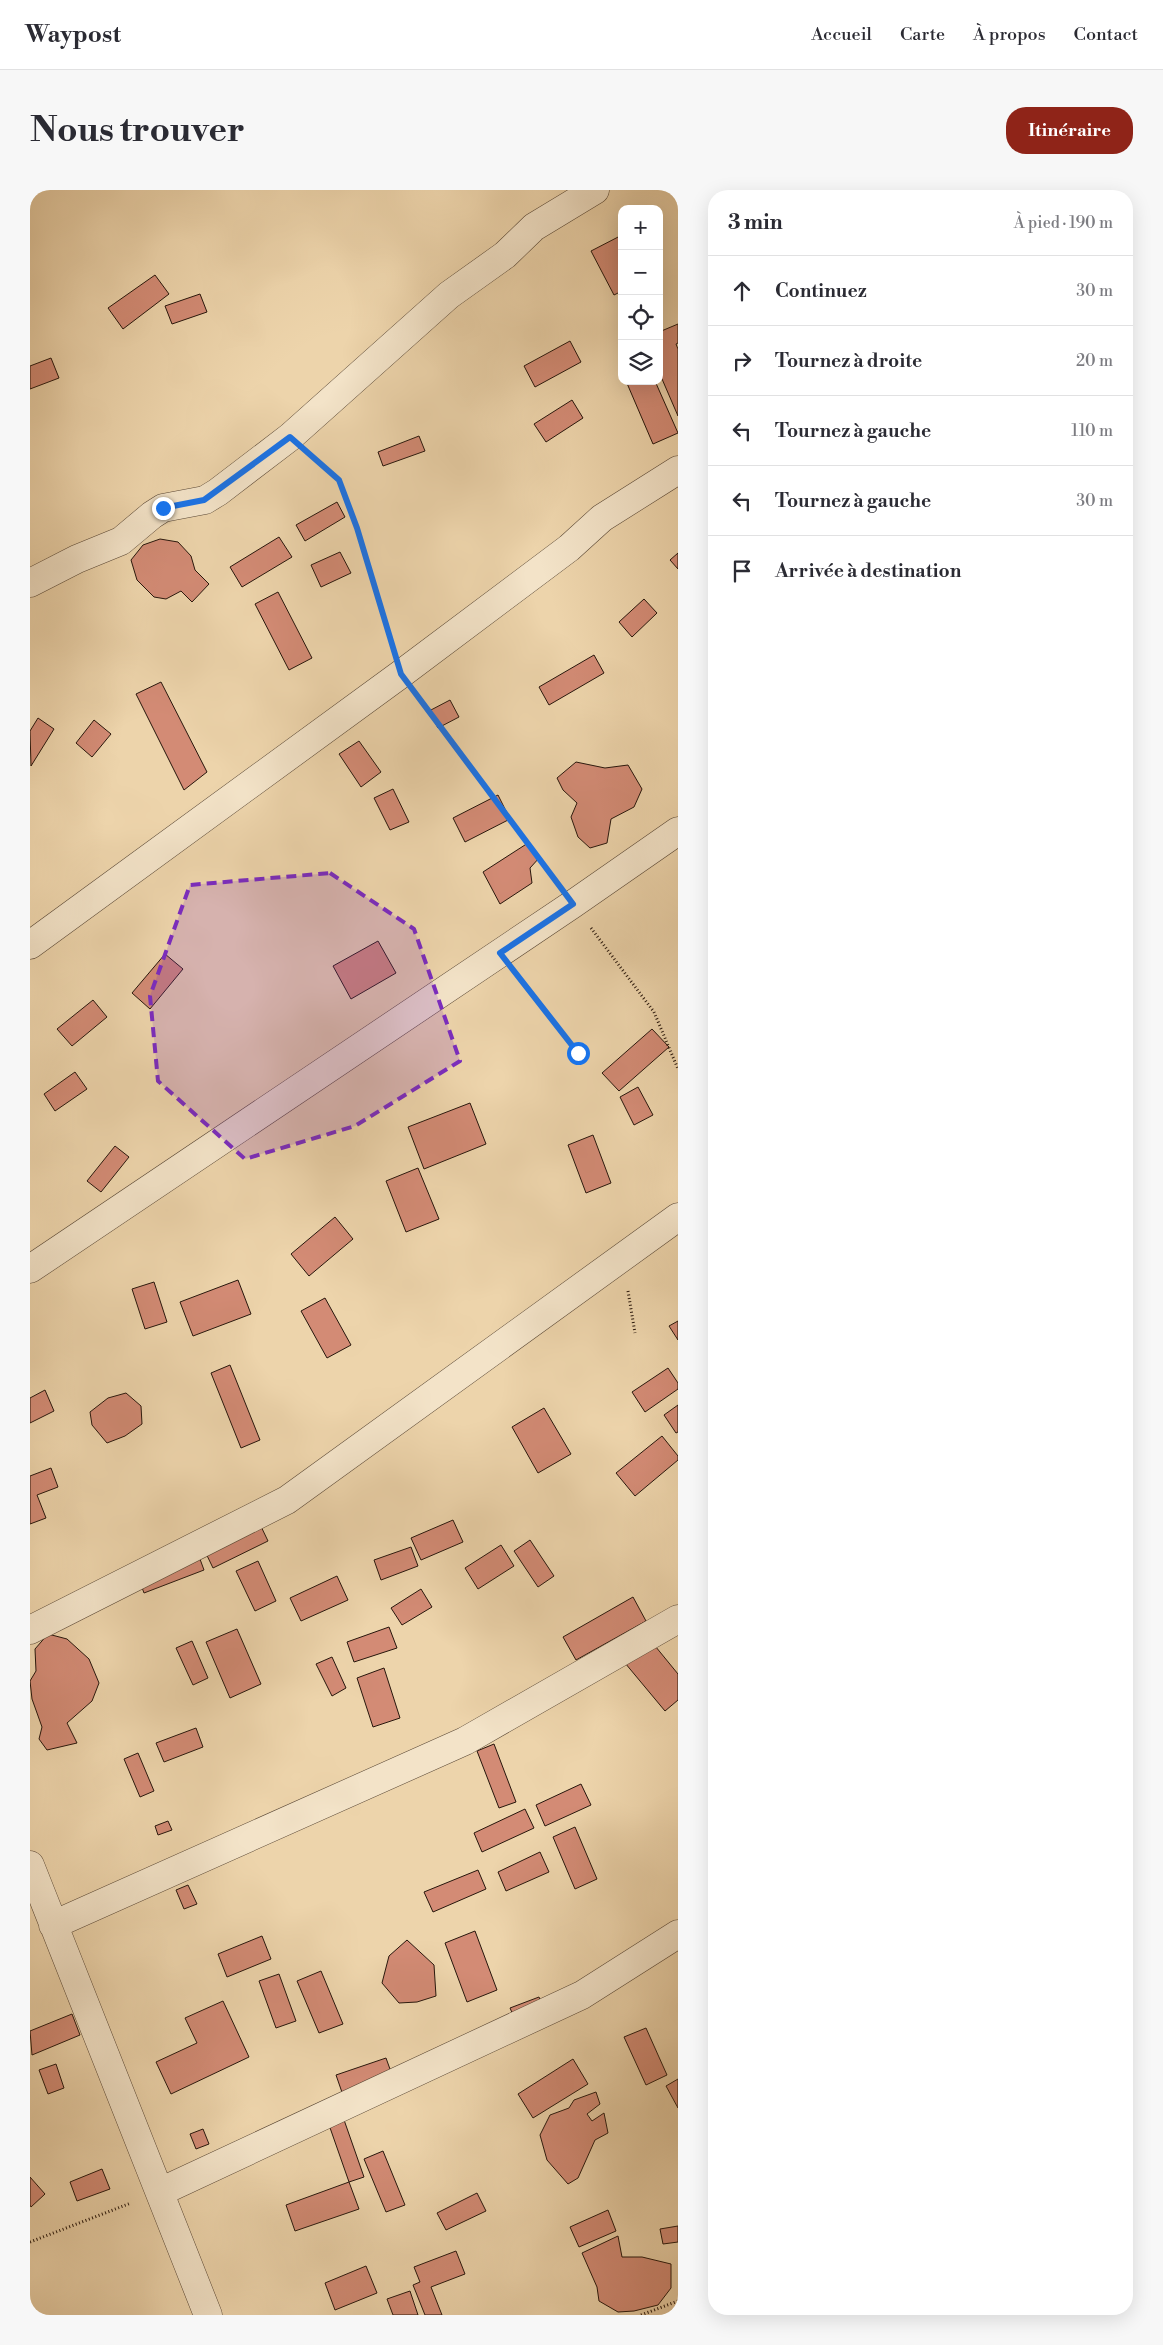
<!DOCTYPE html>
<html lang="fr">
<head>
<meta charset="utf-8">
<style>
	:root { --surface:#fff; --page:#f7f7f7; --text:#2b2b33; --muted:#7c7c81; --line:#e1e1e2; --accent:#8f2418 }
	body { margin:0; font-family:"Libre Bodoni",serif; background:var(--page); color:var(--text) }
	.controls { position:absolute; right:15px; top:15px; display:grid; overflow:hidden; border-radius:10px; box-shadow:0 5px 20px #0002 }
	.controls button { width:45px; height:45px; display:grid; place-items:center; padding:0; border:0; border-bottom:1px solid var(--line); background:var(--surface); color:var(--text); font:25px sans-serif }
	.stop { position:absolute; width:15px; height:15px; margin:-11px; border:4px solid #1a73e8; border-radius:50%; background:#fff }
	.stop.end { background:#1a73e8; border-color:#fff; box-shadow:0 1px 5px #0008 }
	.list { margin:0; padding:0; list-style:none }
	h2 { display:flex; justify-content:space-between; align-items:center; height:65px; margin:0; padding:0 20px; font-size:21px }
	h2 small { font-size:16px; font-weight:400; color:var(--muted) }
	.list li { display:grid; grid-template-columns:32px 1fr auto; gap:15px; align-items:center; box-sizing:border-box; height:70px; padding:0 20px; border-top:1px solid var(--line) }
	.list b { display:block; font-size:19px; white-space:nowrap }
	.list em { font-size:16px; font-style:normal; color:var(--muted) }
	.icon { flex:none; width:28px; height:28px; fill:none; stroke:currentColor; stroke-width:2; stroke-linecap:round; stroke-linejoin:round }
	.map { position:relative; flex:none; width:648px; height:2125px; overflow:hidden; border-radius:20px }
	header { display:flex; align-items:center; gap:30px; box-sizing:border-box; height:70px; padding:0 25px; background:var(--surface); border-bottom:1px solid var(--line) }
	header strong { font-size:24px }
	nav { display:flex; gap:28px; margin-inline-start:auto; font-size:18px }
	.intro { display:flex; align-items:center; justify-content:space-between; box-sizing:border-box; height:120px; padding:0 30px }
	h1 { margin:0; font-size:35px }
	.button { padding:12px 22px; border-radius:20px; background:var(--accent); color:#fff; font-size:18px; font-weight:700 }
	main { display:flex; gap:30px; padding:0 30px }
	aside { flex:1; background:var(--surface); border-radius:20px; box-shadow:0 5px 20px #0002 }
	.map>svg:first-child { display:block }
</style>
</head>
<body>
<header>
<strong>Waypost</strong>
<nav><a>Accueil</a><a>Carte</a><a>À propos</a><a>Contact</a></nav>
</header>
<div class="intro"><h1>Nous trouver</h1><a class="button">Itinéraire</a></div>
<main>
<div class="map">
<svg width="648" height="2125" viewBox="0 0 648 2125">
	<rect width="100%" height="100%" fill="#edd4ab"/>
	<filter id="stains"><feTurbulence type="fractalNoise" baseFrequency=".004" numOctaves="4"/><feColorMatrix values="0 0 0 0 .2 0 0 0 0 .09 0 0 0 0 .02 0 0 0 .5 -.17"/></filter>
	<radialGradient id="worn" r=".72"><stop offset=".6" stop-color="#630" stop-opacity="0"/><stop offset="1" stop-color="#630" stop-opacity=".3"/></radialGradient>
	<path fill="#d38b75" stroke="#27160c" d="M592,45V101L584,105L561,61Z
		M125,85L139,104L93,139L78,118Z
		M170,104L177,122L142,134L135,116Z
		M648,134V153L646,154L648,159V226L629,182V142Z
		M540,151L551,172L505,197L494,176Z
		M21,168L29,188L0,199V176Z
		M596,191H625L648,243L623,254Z
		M542,210L553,228L516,252L504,234Z
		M389,246L395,261L353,276L348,262Z
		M307,312L315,327L275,351L266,335Z
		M249,347L262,367L212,397L200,377Z
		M130,349L148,352L161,366L165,380L179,394L162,412L151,401L136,409L124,407L107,390L101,370L113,355Z
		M310,362L321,383L291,397L281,375Z
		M648,363V379L640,370Z
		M248,402L282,468L259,480L225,414Z
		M614,409L627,423L602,447L589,432Z
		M564,465L574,483L519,515L509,497Z
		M131,492L177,582L154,600L106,504Z
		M420,510L429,527L408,538L399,521Z
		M8,528L24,539L1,576L0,541Z
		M64,530L81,544L62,567L46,553Z
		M329,551L351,582L331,597L309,564Z
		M546,572L575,578L598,575L612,599L604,617L581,629L577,653L560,658L548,647L541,627L547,613L533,600L527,588Z
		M363,599L379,632L360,640L344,608Z
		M468,605L480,629L435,652L423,628Z
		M498,653L510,667L500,678L502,693L470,714L453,682Z
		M348,751L366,783L321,809L303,776Z
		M135,764L153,779L120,819L102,803Z
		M63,810L77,827L42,856L27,839Z
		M622,839L639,857L589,901L572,883Z
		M45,882L57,899L25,921L14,904Z
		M608,897L623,925L604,935L590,907Z
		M440,913L456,954L394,979L378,937Z
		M563,945L581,993L556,1003L538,955Z
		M85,956L99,967L71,1002L57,991Z
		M388,978L409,1029L376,1042L356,991Z
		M305,1027L323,1049L279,1086L261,1064Z
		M208,1090L221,1124L163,1146L150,1112Z
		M124,1092L137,1132L115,1139L102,1099Z
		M295,1108L321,1155L297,1168L271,1121Z
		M648,1131V1150L639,1136Z
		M200,1175L230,1250L211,1258L181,1183Z
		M638,1178L648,1193V1199L615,1222L602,1202Z
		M15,1200L24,1221L0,1233V1208Z
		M96,1203L111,1216L112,1234L95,1246L77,1253L62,1235L60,1222L78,1208Z
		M648,1215V1242L646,1243L634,1225Z
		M514,1218L541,1264L508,1283L482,1237Z
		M632,1246L648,1266V1270L605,1306L586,1283Z
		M21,1278L28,1297L7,1305L16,1328L0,1334V1286Z
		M226,1326L238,1351L183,1378L171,1353Z
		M423,1330L433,1352L391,1370L381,1348Z
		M163,1350L174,1380L114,1403L103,1373Z
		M500,1350L524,1386L508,1397L484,1361Z
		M471,1355L484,1376L448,1399L435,1378Z
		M381,1357L388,1376L351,1390L344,1370Z
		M228,1371L246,1411L225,1421L206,1381Z
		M307,1386L318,1410L271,1431L260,1408Z
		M391,1399L402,1417L372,1435L361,1418Z
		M603,1407L616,1431L546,1470L533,1447Z
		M359,1437L367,1458L324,1472L317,1452Z
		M207,1439L231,1494L200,1508L176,1452Z
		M18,1444L37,1449L59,1469L69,1493L62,1511L37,1533L47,1553L17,1560L9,1549L12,1537L2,1509L0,1491L6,1481L5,1459Z
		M162,1451L178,1488L163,1495L146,1458Z
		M621,1451L648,1484V1510L635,1521L595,1473Z
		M302,1467L316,1498L302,1506L286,1474Z
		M354,1478L370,1528L343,1537L327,1488Z
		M166,1538L173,1557L134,1572L126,1553Z
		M464,1554L486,1612L469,1618L447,1561Z
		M108,1563L124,1601L110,1607L94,1569Z
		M551,1594L561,1615L515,1636L506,1615Z
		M495,1619L504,1638L452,1662L444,1643Z
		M138,1631L142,1640L128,1645L125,1636Z
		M545,1637L567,1689L545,1699L523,1647Z
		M510,1662L519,1682L476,1701L468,1682Z
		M448,1680L456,1699L403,1722L394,1702Z
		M158,1695L167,1714L154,1719L146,1700Z
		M445,1741L467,1800L437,1812L415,1753Z
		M232,1746L241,1769L197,1787L188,1764Z
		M377,1750L404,1775L406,1806L387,1812L369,1813L352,1793L359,1766Z
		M291,1781L313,1834L289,1843L267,1791Z
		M249,1784L266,1831L246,1838L229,1791Z
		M509,1807L515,1823L487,1834L480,1818Z
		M193,1811L219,1867L141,1904L126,1872L167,1853L155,1828Z
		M42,1824L50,1845L2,1865L0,1841Z
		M616,1838L637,1885L616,1895L594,1847Z
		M356,1868L365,1893L315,1911L306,1885Z
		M543,1869L558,1894L503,1928L488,1904Z
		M26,1874L34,1898L18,1904L9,1880Z
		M648,1889V1918L636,1896Z
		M566,1902L570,1914L557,1924L562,1931L574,1923L578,1943L565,1950L548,1988L538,1994L517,1970L510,1945L520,1925L539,1918L544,1910Z
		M313,1927L334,1987L319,1992L298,1932Z
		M173,1939L179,1954L166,1959L160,1944Z
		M353,1961L375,2015L356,2022L334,1969Z
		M72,1979L80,1999L47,2011L40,1992Z
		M0,1987L15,2004L1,2017L0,2015Z
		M319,1992L329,2019L265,2041L256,2015Z
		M447,2003L456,2021L416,2040L407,2023Z
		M578,2020L586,2041L549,2057L540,2037Z
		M648,2036V2052L633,2054L630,2039Z
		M588,2046L592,2067H612L641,2074V2098L628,2115L604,2121L588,2122L569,2111L567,2097L552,2063Z
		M426,2061L435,2084L401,2097L412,2125H395L383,2095L390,2092L384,2077Z
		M336,2076L347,2103L305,2120L295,2093Z
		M380,2101L388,2125H363L357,2109Z"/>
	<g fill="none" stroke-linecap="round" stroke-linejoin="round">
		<defs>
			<path id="minor" d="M0,393L47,369L91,351L122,325L133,318L175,310L188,302L260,247L419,105L475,65L504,37L565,0
				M0,755L371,484L539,358L572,328L648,280
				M0,1079L543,714L648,641
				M0,1440L257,1310L648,1027
				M0,1675L178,2125
				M23,1735L435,1551L648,1429
				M130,2002L552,1805L648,1744"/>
		</defs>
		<use href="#minor" stroke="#584634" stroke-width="29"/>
		<path stroke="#27160c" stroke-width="3" stroke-dasharray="1 2.5" stroke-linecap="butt" d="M283,267L309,290L327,338L362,454
			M388,508L524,689
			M561,738L624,822L648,879
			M488,787L548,863
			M598,1101L605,1143
			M0,2052L101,2013
			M611,2125L648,2111"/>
		<use href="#minor" stroke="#f3e3c8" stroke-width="28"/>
	</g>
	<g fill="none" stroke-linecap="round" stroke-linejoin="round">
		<path stroke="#1a73e8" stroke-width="6" d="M133,318L174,310L260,247L309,290L327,338L371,484L543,714L470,763L548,863"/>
	</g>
	<path fill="#7b2cbf" fill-opacity="0.2" stroke="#7b2cbf" stroke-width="4" stroke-dasharray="10 6" stroke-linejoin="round" d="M300,683L384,739L430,871L325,936L215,969L128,891L120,806L160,695Z"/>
	<rect width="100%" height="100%" filter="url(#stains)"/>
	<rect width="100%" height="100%" fill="url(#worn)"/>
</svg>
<div class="controls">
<button>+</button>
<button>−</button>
<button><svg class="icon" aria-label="locate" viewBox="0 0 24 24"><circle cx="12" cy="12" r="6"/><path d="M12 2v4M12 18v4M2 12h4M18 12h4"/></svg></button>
<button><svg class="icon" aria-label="layers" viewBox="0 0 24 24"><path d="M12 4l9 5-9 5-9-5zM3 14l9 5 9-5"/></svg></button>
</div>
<div class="stop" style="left:548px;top:863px"></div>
<div class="stop end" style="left:133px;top:318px"></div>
</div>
<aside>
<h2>3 min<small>À pied · 190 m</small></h2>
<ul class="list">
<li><svg class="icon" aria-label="ahead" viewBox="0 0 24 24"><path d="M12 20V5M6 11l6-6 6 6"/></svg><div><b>Continuez</b></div><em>30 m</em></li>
<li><svg class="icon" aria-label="right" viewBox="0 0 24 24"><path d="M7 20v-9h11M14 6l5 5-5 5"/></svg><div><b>Tournez à droite</b></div><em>20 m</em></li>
<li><svg class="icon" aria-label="left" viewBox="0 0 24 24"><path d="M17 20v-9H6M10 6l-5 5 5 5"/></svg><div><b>Tournez à gauche</b></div><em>110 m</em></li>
<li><svg class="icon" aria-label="left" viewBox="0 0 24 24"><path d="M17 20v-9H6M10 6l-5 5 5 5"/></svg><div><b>Tournez à gauche</b></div><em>30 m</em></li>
<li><svg class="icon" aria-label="arrive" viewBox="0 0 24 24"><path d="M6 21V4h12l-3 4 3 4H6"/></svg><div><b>Arrivée à destination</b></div></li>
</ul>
</aside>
</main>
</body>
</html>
